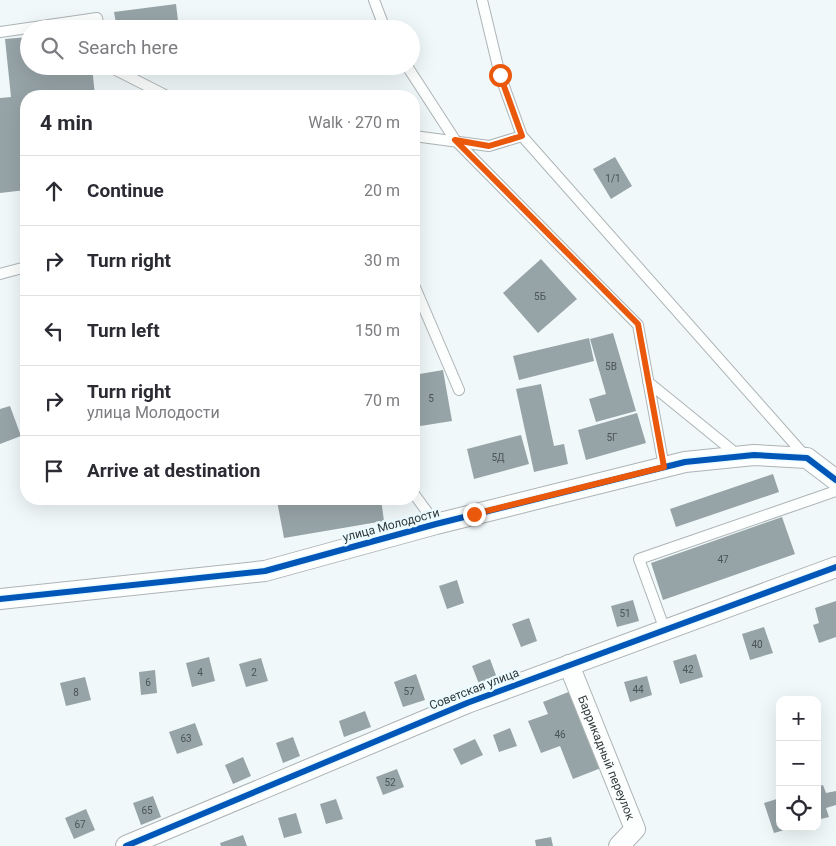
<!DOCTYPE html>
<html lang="en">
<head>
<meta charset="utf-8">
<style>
	:root { --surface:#fff; --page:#f2f2f3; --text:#2b2b33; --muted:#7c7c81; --line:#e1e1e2 }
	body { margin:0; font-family:Roboto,sans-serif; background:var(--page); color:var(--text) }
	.controls { position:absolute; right:15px; bottom:15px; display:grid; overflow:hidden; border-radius:10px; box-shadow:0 5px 20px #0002 }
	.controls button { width:45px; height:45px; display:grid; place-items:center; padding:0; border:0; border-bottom:1px solid var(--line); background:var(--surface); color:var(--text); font:25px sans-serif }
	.stop { position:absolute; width:15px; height:15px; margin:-11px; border:4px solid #ea580c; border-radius:50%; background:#fff }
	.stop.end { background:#ea580c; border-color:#fff; box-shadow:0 1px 5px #0008 }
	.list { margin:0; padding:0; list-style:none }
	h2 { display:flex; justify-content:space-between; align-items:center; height:65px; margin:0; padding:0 20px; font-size:21px }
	h2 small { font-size:16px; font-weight:400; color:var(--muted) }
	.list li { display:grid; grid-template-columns:32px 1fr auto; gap:15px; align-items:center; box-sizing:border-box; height:70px; padding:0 20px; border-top:1px solid var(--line) }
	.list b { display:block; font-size:19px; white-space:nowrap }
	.list p { margin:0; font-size:16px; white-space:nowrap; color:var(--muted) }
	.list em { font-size:16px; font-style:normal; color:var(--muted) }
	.icon { flex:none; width:28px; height:28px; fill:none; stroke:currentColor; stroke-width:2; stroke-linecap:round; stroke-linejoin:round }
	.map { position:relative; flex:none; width:836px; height:846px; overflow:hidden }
	.search { position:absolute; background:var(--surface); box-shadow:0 5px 20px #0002; left:20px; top:20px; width:400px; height:55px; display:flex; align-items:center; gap:12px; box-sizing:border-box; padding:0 18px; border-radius:28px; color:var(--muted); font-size:19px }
	.panel { position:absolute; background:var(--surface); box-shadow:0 5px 20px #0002; left:20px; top:90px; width:400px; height:415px; border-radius:20px }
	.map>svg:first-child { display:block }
</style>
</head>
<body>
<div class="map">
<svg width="836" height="846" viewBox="0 0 836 846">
	<rect width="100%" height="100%" fill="#f0f8fa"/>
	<path fill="#97a4a7" d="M176,4L179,29H117L114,12Z
		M29,37V66H92L95,96H26V190L0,193V98L11,97L5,39Z
		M615,157L632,186L611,199L593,169Z
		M541,259L577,299L538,333L503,293Z
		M613,333L636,411L596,422L589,399L606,394L590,339Z
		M589,338L594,361L519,380L513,356Z
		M443,370L452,421L414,427V375Z
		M541,384L554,446L564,444L568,464L534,472L516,389Z
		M10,406L21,436L0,444V409Z
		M637,413L646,443L586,460L578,430Z
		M521,435L529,464L474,479L467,449Z
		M773,474L779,492L676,527L670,509Z
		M288,499H381L384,521L284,538L277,501Z
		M782,517L795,554L663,600L651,563Z
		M457,580L464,603L447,609L439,586Z
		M633,600L639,621L617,627L611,606Z
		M836,601V637L819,643L813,625L819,623L815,608Z
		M529,618L537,641L521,647L512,624Z
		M764,627L773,653L750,660L742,634Z
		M696,654L703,677L680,684L673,661Z
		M209,657L215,681L192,687L186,663Z
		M261,658L268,681L246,687L239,664Z
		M490,659L497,678L479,684L472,666Z
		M155,670L157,693L141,695L139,672Z
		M416,674L425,700L403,707L394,682Z
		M647,676L652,695L630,702L624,682Z
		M85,677L91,700L66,706L60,683Z
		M571,691L601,768L573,779L560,746L541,753L528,721L548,714L543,702Z
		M365,711L371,727L344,737L339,721Z
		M195,723L203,745L177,754L169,732Z
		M510,728L517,746L499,752L493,735Z
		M293,737L300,756L283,763L276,743Z
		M475,739L483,755L461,765L453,749Z
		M243,757L251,776L233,784L225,765Z
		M397,769L404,787L383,795L376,777Z
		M823,785L826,793L836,791V805L826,808L829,817L817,820V787Z
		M153,796L161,817L141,825L133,803Z
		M780,798V827L792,828L774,833L764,803Z
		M336,799L343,819L326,824L320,804Z
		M86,809L95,830L74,839L65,818Z
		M296,813L302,833L284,838L278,818Z
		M243,835L247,846H221L220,843Z
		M551,837L553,846H536L535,840Z"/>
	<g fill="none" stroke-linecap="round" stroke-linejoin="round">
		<defs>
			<path id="service" d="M374,0L385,29
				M482,0L500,75L522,136L806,457
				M0,32L97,18L99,29
				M108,66L167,96
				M407,66L455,140L638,325L664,467
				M414,136L489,146L522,136
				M0,274L26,267
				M414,285L459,390
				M648,382L739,456
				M414,494L436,524
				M665,630L639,559L836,491"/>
			<g id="minor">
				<path d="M0,599L265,571L436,524L685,462L754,455L807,458L836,480"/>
				<path id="s1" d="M569,665L635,829L619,846"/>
				<path d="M126,846L467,703L836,567"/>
			</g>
		</defs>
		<use href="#service" stroke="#adb4b6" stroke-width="12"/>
		<use href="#minor" stroke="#adb4b6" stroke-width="22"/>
		<use href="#service" stroke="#fdfefe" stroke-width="10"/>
		<use href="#minor" stroke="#fdfefe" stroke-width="20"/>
		<defs>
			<path id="cycleway" d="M0,599L265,571L436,524L685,462L754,455L807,458L836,480
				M126,846L467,703L836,567"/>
		</defs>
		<use href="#cycleway" stroke="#ebfbff" stroke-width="9"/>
		<use href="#cycleway" stroke="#0057b8" stroke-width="6"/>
	</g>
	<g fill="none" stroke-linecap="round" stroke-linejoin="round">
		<path stroke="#ea580c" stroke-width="6" d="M474,514L664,467L638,324L455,140L489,146L522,136L500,75"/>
	</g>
	<g text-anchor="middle" stroke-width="5" stroke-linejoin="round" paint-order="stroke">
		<g font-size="10" fill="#4a5456">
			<text x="613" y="182">1/1</text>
			<text x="540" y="300">5Б</text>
			<text x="611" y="370">5В</text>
			<text x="431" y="402">5</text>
			<text x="612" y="441">5Г</text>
			<text x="498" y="461">5Д</text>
			<text x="723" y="563">47</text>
			<text x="625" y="617">51</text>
			<text x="757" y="648">40</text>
			<text x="688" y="673">42</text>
			<text x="200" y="676">4</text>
			<text x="254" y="676">2</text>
			<text x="148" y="686">6</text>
			<text x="638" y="693">44</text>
			<text x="409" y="695">57</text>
			<text x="76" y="696">8</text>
			<text x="560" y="738">46</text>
			<text x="186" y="742">63</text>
			<text x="390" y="786">52</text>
			<text x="147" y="814">65</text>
			<text x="80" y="828">67</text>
		</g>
		<g font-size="12" fill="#31393b" stroke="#ebfbff">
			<text transform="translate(391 525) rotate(-15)" y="4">улица Молодости</text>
			<text transform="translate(474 689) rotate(-21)" y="4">Советская улица</text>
			<text dy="4" stroke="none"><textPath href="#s1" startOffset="100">Баррикадный переулок</textPath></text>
		</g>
	</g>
</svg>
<div class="controls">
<button>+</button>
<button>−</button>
<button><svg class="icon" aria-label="locate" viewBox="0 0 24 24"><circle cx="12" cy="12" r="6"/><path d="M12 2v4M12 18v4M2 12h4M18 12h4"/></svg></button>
</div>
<div class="stop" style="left:500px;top:75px"></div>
<div class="stop end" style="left:474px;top:514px"></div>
<div class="search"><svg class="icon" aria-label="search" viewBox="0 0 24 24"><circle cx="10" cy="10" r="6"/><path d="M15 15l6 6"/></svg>Search here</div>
<section class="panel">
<h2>4 min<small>Walk · 270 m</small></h2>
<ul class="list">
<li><svg class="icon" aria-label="ahead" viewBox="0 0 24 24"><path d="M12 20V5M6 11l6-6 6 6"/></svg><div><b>Continue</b></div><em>20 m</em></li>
<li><svg class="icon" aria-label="right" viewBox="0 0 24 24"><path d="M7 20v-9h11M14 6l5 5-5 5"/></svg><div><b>Turn right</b></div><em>30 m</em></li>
<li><svg class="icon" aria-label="left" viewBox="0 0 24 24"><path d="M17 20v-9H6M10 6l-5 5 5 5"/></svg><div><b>Turn left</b></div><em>150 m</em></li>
<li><svg class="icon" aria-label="right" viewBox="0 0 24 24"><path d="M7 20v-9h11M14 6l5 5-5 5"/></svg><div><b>Turn right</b><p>улица Молодости</p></div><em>70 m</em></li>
<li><svg class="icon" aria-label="arrive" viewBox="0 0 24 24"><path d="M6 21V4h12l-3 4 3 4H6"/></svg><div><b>Arrive at destination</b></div></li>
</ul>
</section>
</div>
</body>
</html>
